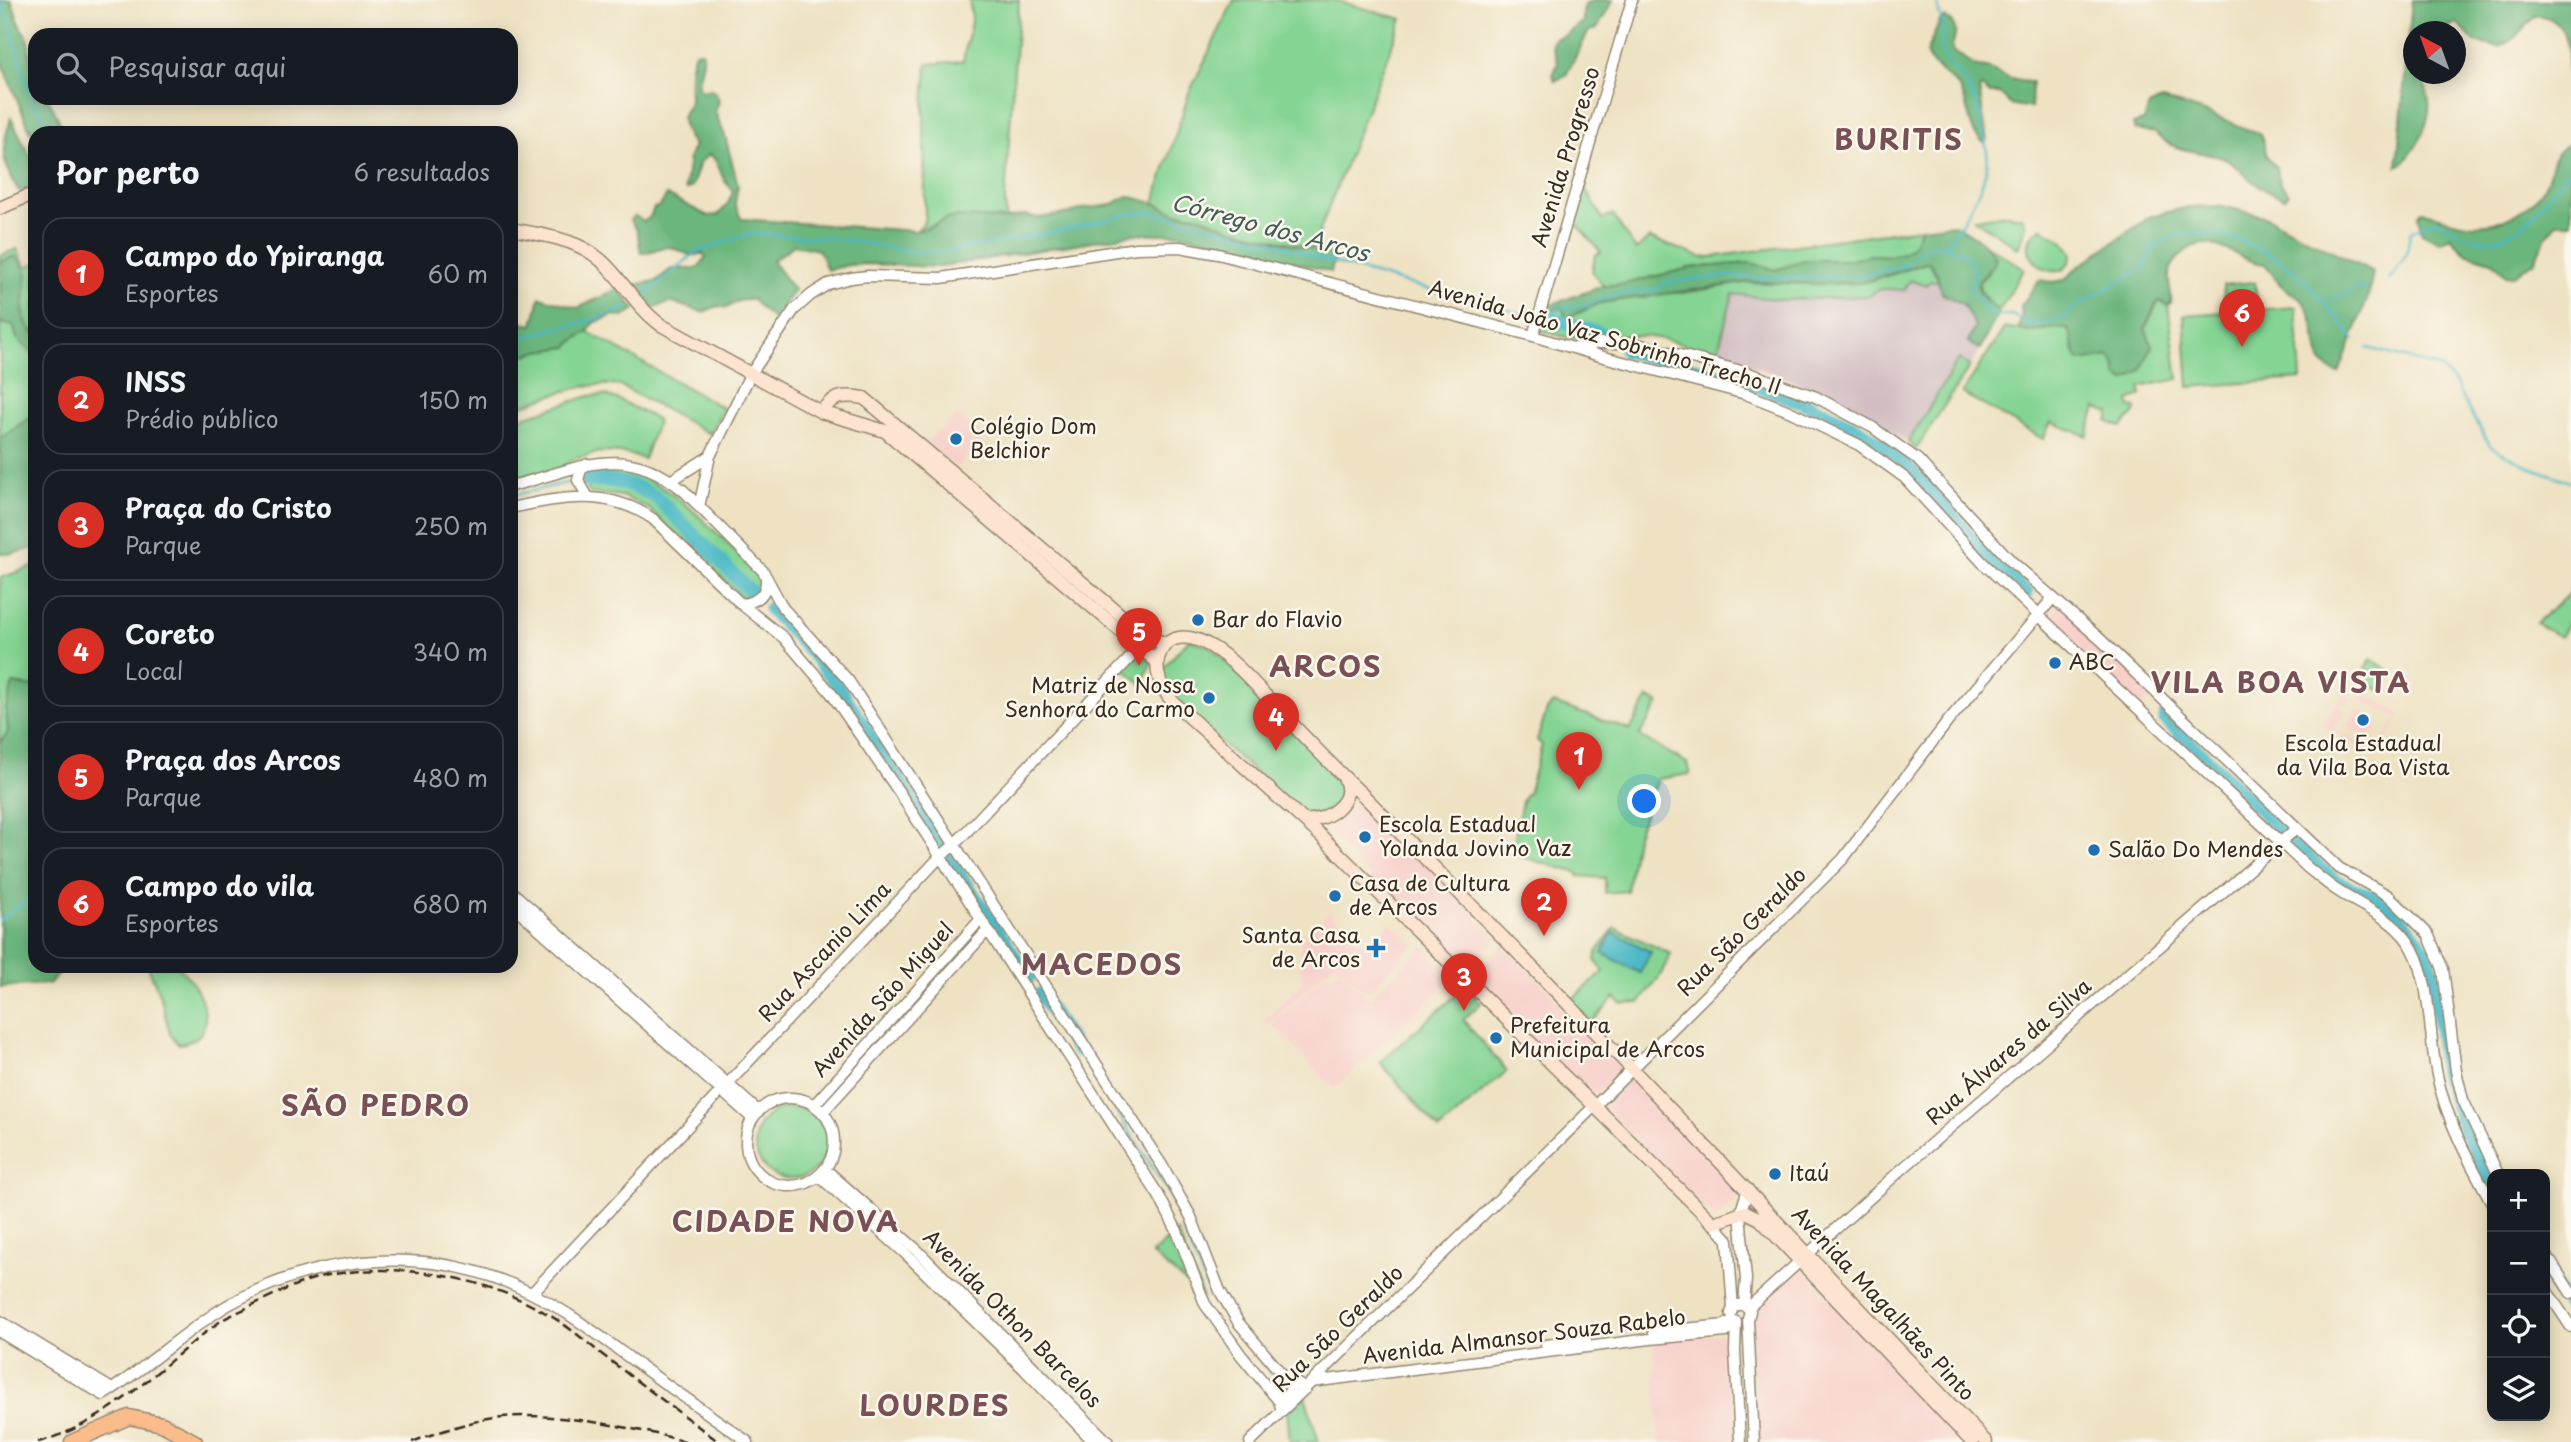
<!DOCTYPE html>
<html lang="pt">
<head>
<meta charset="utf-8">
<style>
	:root { --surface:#171b24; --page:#242831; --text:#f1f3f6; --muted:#9ea1a6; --line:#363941; --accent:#d93025 }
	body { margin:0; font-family:"Playpen Sans",sans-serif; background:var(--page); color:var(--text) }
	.controls { position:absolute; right:21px; bottom:21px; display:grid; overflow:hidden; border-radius:14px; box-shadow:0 4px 18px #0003 }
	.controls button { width:63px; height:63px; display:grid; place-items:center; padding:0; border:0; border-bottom:2px solid var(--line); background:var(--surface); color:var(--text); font:35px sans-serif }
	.compass { position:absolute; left:2403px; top:21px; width:63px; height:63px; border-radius:50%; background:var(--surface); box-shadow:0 4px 18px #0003; rotate:319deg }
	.you { position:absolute; left:1645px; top:802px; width:24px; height:24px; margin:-18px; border:5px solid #fff; border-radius:50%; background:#1a73e8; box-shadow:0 0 0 10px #1a73e833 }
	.badge { display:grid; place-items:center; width:46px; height:46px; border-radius:50%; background:var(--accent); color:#fff; font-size:23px; font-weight:700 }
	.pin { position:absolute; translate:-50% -58px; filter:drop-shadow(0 2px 4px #0008) }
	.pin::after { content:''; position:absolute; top:37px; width:24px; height:21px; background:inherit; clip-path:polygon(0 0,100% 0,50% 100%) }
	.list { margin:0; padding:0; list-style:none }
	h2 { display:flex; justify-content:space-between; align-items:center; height:91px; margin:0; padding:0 28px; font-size:30px }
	h2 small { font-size:23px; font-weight:400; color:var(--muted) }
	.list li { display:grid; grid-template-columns:46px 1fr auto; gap:21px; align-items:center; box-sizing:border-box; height:112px; margin:0 14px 14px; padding:0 14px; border:2px solid var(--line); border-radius:21px }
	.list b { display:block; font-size:26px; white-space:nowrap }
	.list p { margin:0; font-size:23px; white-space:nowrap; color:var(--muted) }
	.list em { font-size:23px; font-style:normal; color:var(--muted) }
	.icon { flex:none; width:38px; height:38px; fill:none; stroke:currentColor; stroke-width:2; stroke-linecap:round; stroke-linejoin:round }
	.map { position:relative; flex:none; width:2571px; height:1442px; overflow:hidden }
	.search { position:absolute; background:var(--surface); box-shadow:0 4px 18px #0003; left:28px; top:28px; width:490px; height:77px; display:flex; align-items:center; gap:18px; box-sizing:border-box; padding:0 24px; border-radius:21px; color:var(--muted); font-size:26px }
	.panel { position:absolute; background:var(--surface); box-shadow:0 4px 18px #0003; left:28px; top:126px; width:490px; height:847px; border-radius:21px }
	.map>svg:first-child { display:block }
</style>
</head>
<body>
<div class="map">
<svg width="2571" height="1442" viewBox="0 0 2571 1442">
	<rect width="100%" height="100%" fill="#fbf7ec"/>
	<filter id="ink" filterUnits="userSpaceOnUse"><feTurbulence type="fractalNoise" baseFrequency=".0143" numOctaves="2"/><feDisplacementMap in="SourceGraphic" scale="14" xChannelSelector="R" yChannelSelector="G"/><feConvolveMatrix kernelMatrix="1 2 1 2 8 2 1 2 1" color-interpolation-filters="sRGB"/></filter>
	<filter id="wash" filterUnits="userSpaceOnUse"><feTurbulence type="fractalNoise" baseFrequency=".00686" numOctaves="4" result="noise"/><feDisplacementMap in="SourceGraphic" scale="28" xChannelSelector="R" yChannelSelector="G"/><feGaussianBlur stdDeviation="1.57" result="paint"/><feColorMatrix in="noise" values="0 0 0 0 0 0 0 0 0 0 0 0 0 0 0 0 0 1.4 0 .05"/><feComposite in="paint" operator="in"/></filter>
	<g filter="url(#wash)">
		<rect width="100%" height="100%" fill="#eee2c3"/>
		<path fill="#f7d0ca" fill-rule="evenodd" d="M958,414L985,437L956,468L926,442Z
			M2060,605L2155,692L2139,709L2046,622Z
			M2349,685L2401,714L2376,758L2322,725ZM2351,688L2364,695L2362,700L2382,712L2384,709L2397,717L2376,753L2366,747L2380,723L2357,710L2347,726L2365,736L2361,744L2334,729L2345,711L2339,707L2342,701L2348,704L2351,698L2346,695Z
			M1361,800L1402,844L1399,848L1406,842L1497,938L1465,971L1368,875L1328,831Z
			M1330,912L1358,943L1362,941L1369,945L1390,923L1415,943L1367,993L1334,963L1267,1026L1265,1020L1301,984L1300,943L1306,933Z
			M1503,945L1624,1067L1591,1099L1470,978Z
			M1425,946L1454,977L1334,1089L1272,1024L1327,973L1331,978L1340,970L1369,998Z
			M1632,1076L1741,1192L1742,1195L1716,1219L1603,1107Z
			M1798,1265L1966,1442H1758L1749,1310Z
			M1730,1334L1737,1442H1659L1653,1339Z"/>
		<path fill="#d2bec2" d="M1912,280L1923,284L1930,281H1939L1940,290L1946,297L1963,304L1975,326L1968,342L1980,349L1970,366L1959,359L1908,442L1849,406L1820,392L1787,378L1717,354L1733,294L1905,290Z"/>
		<path fill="#84d493" stroke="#607f58" stroke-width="2" d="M969,0H1019L1005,197L1006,219C986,219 968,215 949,219C938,221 927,228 916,231L923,224L925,217L924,105L927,64L963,61L972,17Z
			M1234,0H1334L1402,19L1313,248L1232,229L1196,215L1176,213L1154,203L1189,93Z
			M1583,185L1603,219L1613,215L1636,250L1649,238L1703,258L1921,228L1914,244L1903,253L1891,256L1870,255L1851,260H1806L1776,270L1750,263L1690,268L1624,284L1603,286L1592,271L1595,255L1601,252L1572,219Z
			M2007,214L2023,218L2026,226L2018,248L1974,219Z
			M2042,228L2063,241L2072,253C2065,297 2002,250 2042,228Z
			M1985,244L2024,269L1999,311C1990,303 1979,295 1979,282L1988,273L1995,257Z
			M17,249L26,267L35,263V336C29,328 24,319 23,310C20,289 35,271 15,256L0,262V256Z
			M1929,262L1939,281H1930L1926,285L1912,280L1907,284L1905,290C1894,290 1877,285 1870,296L1783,300L1733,294L1717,354C1684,345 1647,330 1613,338L1602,331L1551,316L1560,309L1564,310L1565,316L1574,315L1600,303L1664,293H1683L1750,282L1819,284L1884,277Z
			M2255,282L2257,301L2225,304L2223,285Z
			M2159,301L2168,305L2178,379L2140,387L2141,396L2129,401L2130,407L2136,408L2135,413L2121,427L2108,422L2110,413L2096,408L2087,436L2051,422L2043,439L1962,393L2005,327L2033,332L2058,327L2067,329L2071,335L2074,352L2095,357L2108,355L2115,362L2117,376L2141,370L2152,346L2145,328Z
			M2296,307L2301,379L2189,387L2184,315Z
			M1543,321L1602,337L1607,341L1566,337L1541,331Z
			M0,323L13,325L17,338L35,355V414L0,439Z
			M588,332L723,408L710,434L621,386C583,380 547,398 511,409V359L539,351L567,347L580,336Z
			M1959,359L1970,366L1916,449L1908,442Z
			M605,395L617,399L658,420L644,459L624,453L600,452L575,459L557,469L511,478V421L589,396Z
			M616,467C677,483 718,536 762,578L764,592L745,600L648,508L622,496L590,493L584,484L583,475L589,468Z
			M35,566V687L13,684L6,708L8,732L0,743V578Z
			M2571,592V618L2560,637L2536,623Z
			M1189,639L1211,647L1342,778L1345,799L1309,820L1175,702L1158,674Z
			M1139,652L1152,662L1142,684L1124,669Z
			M2371,659L2391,672L2379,690L2360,678Z
			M1648,698L1659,703L1639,736L1687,763L1690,774L1658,779L1636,837L1627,891L1605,893V878L1578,876V873L1512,854L1522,801L1526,794H1528L1542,745L1537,740L1547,710L1553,703L1630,730Z
			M1615,928L1671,954L1660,976L1639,1003L1622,1004L1615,997L1591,1023L1570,1001L1604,972L1595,960L1597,952Z
			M148,966H176C202,984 225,1040 178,1044L170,1034L161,998Z
			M1465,987L1481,1003L1463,1020L1507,1071L1439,1130L1380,1062Z
			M755 1143a36 36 0 1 1 72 0a36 36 0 1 1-72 0Z
			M1177,1231L1203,1298L1152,1254Z
			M1305,1396L1319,1442H1290L1287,1412Z"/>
		<path fill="#6bb67d" stroke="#53704e" stroke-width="2" d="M0,0H11L21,28L28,38L31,65L35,72V98H48L65,133H35V142L0,59Z
			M1592,0H1613L1597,29L1589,31L1566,75L1555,81L1553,75L1558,63L1552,45L1554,39L1567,34L1583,21C1583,11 1582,5 1592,0Z
			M2412,0H2571V78C2565,67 2569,61 2568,50C2567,32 2555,14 2535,16L2512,40L2499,47L2475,42L2457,23L2440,31L2414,32V74H2422C2424,83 2428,92 2429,101C2432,120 2414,158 2397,166Z
			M1945,18C1959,25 1956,34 1952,47L1955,53C1963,56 1966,61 1973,65C1978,68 1985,67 1990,69C2004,76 2016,83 2032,82L2031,108L2010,104L1999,93H1989L1982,87L1979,89L1987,140L1984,142C1967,134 1970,104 1960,89C1950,75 1933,70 1926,53L1940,21Z
			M702,51C706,63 697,76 698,88L703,91L709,89L716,93L719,101L715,112L725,136L738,185L735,203L741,219L916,231L933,226L945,219L958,217L1006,219L1025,215L1038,218L1070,213L1083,209L1111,205L1128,196L1154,203L1176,213L1196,215L1232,229L1335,255L1331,272L1221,242L1180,234H1135L938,267L867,264L849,265L827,270L819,250L794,245L772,261L794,290L773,319L751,299L738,301L727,308L718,306L703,312L670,302L649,310L632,288L639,284L656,281L671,269L698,268L706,257L702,253C689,260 682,249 669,247C658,246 652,254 641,253L637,230L630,220L635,216L644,221L650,217L654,208L660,206L667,195L708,216L718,215C725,207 731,202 733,190C718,178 723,166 710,154L700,162L692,187L686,190L685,187L689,157L694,145C688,139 684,129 682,121C681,112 689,109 690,101C690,82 688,70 695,52Z
			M2161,100C2190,105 2217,116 2244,128C2248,130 2255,131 2259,134C2269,144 2258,152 2276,166L2280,184L2289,193L2285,198C2273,195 2260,187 2251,180C2242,174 2236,163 2226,159C2201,149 2175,155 2156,133L2135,130L2133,124L2144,121L2149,106Z
			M11,118L35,166V185L24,191L18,190C1,156 0,155 11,118Z
			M2571,142V223H2557L2546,236L2534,262L2512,276L2506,275L2492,261L2465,253L2451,237L2440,242L2422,233L2418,216L2423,211C2434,216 2465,225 2476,225C2500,225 2529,211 2542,191C2555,171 2545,157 2571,142Z
			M2221,206L2264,216L2373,272L2368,297L2339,373C2309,367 2320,327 2307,307C2301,296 2291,294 2282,286C2275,280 2271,271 2265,264C2237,263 2211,228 2183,253C2178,259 2172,263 2170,271C2166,281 2173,293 2171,303L2168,305L2159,301L2156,304L2145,328L2152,346L2141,370L2125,381L2117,376L2115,362L2108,356L2082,361L2076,358L2071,335L2067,329C2050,325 2035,335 2018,329L2022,314L2021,306L2039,280L2052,282L2065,280L2078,267L2151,216L2189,207Z
			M1954,224C1968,233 1994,244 1995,263C1991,269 1982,276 1979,282C1974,293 1992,305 1999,311L1980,349L1968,342L1975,326L1963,304L1941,293L1937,274L1929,262L1862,283L1819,284L1750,282L1600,303L1568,317L1565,316L1563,307L1559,306L1549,313L1542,312L1544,307L1603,286L1624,284L1690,268L1750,263L1776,270L1806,260H1851L1870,255L1891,256L1903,253L1914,244L1921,228Z
			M15,256L21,261L27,273L23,310L26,322L35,336V355L17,338L13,325L0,323V262Z
			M618,289L635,309L624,317L614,315L593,323L588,332L580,336L567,347L539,351L511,359V321L533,325L540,297L578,308Z
			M35,414V548L11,554L0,553V439Z
			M13,684L35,687V966H65L49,984L0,987V743L8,732L6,708Z"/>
		<path fill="#4cb9c6" stroke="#447272" stroke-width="2" d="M1613,932L1651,952L1640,973L1602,953Z"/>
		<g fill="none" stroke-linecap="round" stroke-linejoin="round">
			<path stroke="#4cb9c6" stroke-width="2.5" d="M2,0L32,101L58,133
				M1937,0C1937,11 1943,20 1943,31C1943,40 1940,49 1945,58C1949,67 1960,73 1966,82C1975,96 1990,148 1987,165C1983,193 1961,222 1947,247
				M2389,280L2406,255L2411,232L2435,220C2447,226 2462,237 2475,239C2518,248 2543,203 2565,174L2571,172
				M643,297L696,252L752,233L838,239L917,252L950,251L1065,230L1129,214L1151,212L1278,244L1324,260L1492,307L1529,314
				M2326,303L2359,287L2367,291
				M1545,317L1559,308L1585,306L1620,293L1652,291L1666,283L1693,279L1729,276L1758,278L1852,277L1907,265L1918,253L1933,244L1961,252L1973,263L1974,275L1970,288L1988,313L1996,316L2011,315L2031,324L2058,321L2078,305L2144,268L2151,248C2161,243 2175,234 2186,232C2192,232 2201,234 2208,234C2277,241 2313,287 2354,339
				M511,340L596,319L628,307
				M2368,348L2439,367L2456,384L2464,402L2491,447L2530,467L2571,482
				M511,496L570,482
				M0,920L35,894
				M1085,1062L1167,1190L1177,1213
				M1182,1228L1209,1293L1221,1313L1283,1388"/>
			<path stroke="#4cb9c6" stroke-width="14" d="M1545,317L1605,335
				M1626,351C1713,373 1824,397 1894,454C1927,482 1953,517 1981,549C1995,564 2012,578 2027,593
				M587,481C612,478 634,484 656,497L751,592
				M770,609L812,653L836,683L940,842
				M2164,718L2280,829
				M2295,843C2306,855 2318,868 2331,877C2343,886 2357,890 2371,896C2399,911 2424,942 2433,971L2445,1074L2463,1126L2492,1187
				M950,859L1029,978
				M1040,994L1077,1050
				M2545,1270L2571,1311"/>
		</g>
	</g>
	<g filter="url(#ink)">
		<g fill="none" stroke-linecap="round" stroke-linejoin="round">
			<defs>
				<path id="tertiary" d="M1533,336L1632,0
					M1578,347L1597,343H1634L1745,372L1816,397L1872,427L1917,459L2011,561L2100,639L2339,868L2389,896L2428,934L2443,969L2456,1071L2463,1100L2498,1174
					M587,464L581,470L578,480L588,497
					M672,480L710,456
					M511,486C577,470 623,439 684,491L763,571L783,608L848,680L1163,1167L1191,1217L1220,1291L1238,1322L1281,1373L1305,1389
					M699,507L710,456L750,375L794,310L811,295L828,284L851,278L868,276L941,278L1136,248L1180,247L1218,254L1533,336L1600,356L1746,394L1789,411L1859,445L1905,478L1983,563L2308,868C2318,876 2327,884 2338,891C2362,907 2388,915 2407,940C2432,973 2428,1034 2437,1075C2446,1120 2470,1163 2492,1203
					M511,508C561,497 608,488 653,519L741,604L784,638L831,693L899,792L1159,1196L1177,1231L1205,1304L1241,1355L1279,1401L1282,1411
					M741,604C757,602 767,595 766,578
					M511,891L758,1111
					M511,904L752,1118
					M746 1142a44 44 0 1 1 88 0a44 44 0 1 1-88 0Z
					M814,1105L980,920
					M823,1112L987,931
					M825,1169L918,1251L1108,1442
					M819,1176L907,1255L1024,1369L1094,1442
					M1713,1223L1728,1240L1733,1308L1731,1313
					M2545,1253L2571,1293
					M2545,1288L2571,1327
					M532,1293L939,858L953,846L1144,643
					M1744,1305L1746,1279L1740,1214L1748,1189
					M1733,1308C1739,1303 1746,1304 1750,1311L1748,1319L1754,1442
					M1748,1308L1901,1170L2297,828
					M0,1321L112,1389
					M1736,1322L1735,1351L1740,1442
					M0,1332L103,1395C147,1368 184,1331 228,1305C322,1252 432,1245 529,1292C564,1309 596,1333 627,1356C667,1386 708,1413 748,1442
					M1654,1332L1725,1325L1733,1320
					M1546,1345L1586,1340
					M1311,1382L1650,1339L1726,1332L1736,1322
					M1272,1393L1279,1397L1287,1396L1291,1388L1287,1379
					M1250,1442L1613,1088L1843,859L1949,720L2052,599"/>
				<path id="secondary" d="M0,208L35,193
					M511,229C538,234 570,238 593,254C620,273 634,306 661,325L821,412L885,431L1156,661
					M821,412C833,395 844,395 864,398L1148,638L1165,643
					M1304,820C1325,823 1356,802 1345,780
					M1972,1442L1760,1219L1746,1212L1713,1223L1320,835L1174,703C1139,667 1163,616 1212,647C1237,662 1257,687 1278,709C1307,740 1337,771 1368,800L1632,1069L1986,1442"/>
				<path id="primary" d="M72,1442L129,1417L162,1424L195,1442"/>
			</defs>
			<use href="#tertiary" stroke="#948670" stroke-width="13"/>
			<use href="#secondary" stroke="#948670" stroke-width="15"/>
			<use href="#primary" stroke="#948670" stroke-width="17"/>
			<use href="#tertiary" stroke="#fff" stroke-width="10"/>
			<use href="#secondary" stroke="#fde4d0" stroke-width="12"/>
			<use href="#primary" stroke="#f9bc8a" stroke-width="14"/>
			<path stroke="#3b2a1e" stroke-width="2.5" stroke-dasharray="10 5" stroke-linecap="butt" d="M38,1442C111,1423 159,1366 218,1323C227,1316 240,1312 250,1306C274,1295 298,1282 324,1276C396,1261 480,1275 544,1312C566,1324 585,1341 604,1356C642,1385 680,1413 719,1442
				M412,1442C439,1432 466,1422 495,1418C548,1410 636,1428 688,1442"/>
		</g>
	</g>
	<g fill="#1f6fb2" stroke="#fbf7ec" stroke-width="2.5">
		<circle cx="956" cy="439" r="7"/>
		<circle cx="1198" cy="620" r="7"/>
		<circle cx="2055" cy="663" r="7"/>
		<circle cx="1209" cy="698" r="7"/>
		<circle cx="2363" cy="720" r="7"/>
		<circle cx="1365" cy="837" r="7"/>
		<circle cx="2094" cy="850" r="7"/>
		<circle cx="1335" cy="896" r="7"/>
		<path d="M1372.5 937.5h7v7h7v7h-7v7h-7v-7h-7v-7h7z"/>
		<circle cx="1496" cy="1038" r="7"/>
		<circle cx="1775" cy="1174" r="7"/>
	</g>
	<g text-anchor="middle" stroke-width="5" stroke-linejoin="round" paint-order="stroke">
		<g font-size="21" fill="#3b2a1e" stroke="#fbf7ec">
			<text transform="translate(1566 157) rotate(-73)" y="7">Avenida Progresso</text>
			<text transform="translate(1605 338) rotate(16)" y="7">Avenida João Vaz Sobrinho Trecho II</text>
			<text transform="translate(1742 932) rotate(-45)" y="7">Rua São Geraldo</text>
			<text transform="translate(825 952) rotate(-47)" y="7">Rua Ascanio Lima</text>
			<text transform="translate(883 1000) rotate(-48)" y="7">Avenida São Miguel</text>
			<text transform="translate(2009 1052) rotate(-41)" y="7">Rua Álvares da Silva</text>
			<text transform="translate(1883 1304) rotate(47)" y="7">Avenida Magalhães Pinto</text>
			<text transform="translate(1012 1319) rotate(45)" y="7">Avenida Othon Barcelos</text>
			<text transform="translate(1338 1329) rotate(-44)" y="7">Rua São Geraldo</text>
			<text transform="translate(1524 1337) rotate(-7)" y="7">Avenida Almansor Souza Rabelo</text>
		</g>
		<g font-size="21" fill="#3b2a1e" stroke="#fbf7ec" text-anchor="start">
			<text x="970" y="434">Colégio Dom<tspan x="970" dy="24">Belchior</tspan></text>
			<text x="1212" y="627">Bar do Flavio</text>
			<text x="2069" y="670">ABC</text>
			<text x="1195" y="693" text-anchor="end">Matriz de Nossa<tspan x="1195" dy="24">Senhora do Carmo</tspan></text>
			<text x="2363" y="751" text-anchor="middle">Escola Estadual<tspan x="2363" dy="24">da Vila Boa Vista</tspan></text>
			<text x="1379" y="832">Escola Estadual<tspan x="1379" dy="24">Yolanda Jovino Vaz</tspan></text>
			<text x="2108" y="857">Salão Do Mendes</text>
			<text x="1349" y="891">Casa de Cultura<tspan x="1349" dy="24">de Arcos</tspan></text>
			<text x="1360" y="943" text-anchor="end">Santa Casa<tspan x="1360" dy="24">de Arcos</tspan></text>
			<text x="1510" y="1033">Prefeitura<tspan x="1510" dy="24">Municipal de Arcos</tspan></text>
			<text x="1789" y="1181">Itaú</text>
		</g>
		<g font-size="23" font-style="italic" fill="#415c59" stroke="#fbf7ec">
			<text transform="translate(1270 228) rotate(15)" y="8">Córrego dos Arcos</text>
		</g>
		<g font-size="28" font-weight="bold" letter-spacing="2" fill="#785055" stroke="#fbf7ec">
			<text x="1899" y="150">BURITIS</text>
			<text x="1326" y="677">ARCOS</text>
			<text x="2281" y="693">VILA BOA VISTA</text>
			<text x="1102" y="975">MACEDOS</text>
			<text x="376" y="1116">SÃO PEDRO</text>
			<text x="786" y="1232">CIDADE NOVA</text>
			<text x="935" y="1416">LOURDES</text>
		</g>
	</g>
</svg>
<div class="controls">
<button>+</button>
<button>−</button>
<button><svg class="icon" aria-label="locate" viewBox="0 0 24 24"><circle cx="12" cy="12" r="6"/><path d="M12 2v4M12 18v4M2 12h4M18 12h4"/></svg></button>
<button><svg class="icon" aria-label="layers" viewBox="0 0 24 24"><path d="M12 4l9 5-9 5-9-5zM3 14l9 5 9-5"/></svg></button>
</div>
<svg class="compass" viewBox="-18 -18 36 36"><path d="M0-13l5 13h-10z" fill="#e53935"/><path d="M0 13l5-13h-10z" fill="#9ea1a6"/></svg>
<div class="you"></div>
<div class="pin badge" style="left:1579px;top:790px">1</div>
<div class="pin badge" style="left:1544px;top:936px">2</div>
<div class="pin badge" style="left:1464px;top:1011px">3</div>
<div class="pin badge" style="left:1276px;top:751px">4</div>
<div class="pin badge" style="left:1139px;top:666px">5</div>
<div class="pin badge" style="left:2242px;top:347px">6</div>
<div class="search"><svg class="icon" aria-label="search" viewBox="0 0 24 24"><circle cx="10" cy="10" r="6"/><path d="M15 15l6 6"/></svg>Pesquisar aqui</div>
<section class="panel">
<h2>Por perto<small>6 resultados</small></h2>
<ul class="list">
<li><span class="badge">1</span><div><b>Campo do Ypiranga</b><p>Esportes</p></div><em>60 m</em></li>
<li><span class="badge">2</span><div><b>INSS</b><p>Prédio público</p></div><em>150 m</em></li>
<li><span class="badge">3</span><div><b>Praça do Cristo</b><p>Parque</p></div><em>250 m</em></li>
<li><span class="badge">4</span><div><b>Coreto</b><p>Local</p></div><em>340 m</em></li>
<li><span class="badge">5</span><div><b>Praça dos Arcos</b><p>Parque</p></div><em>480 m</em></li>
<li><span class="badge">6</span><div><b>Campo do vila</b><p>Esportes</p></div><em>680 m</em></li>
</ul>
</section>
</div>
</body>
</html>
